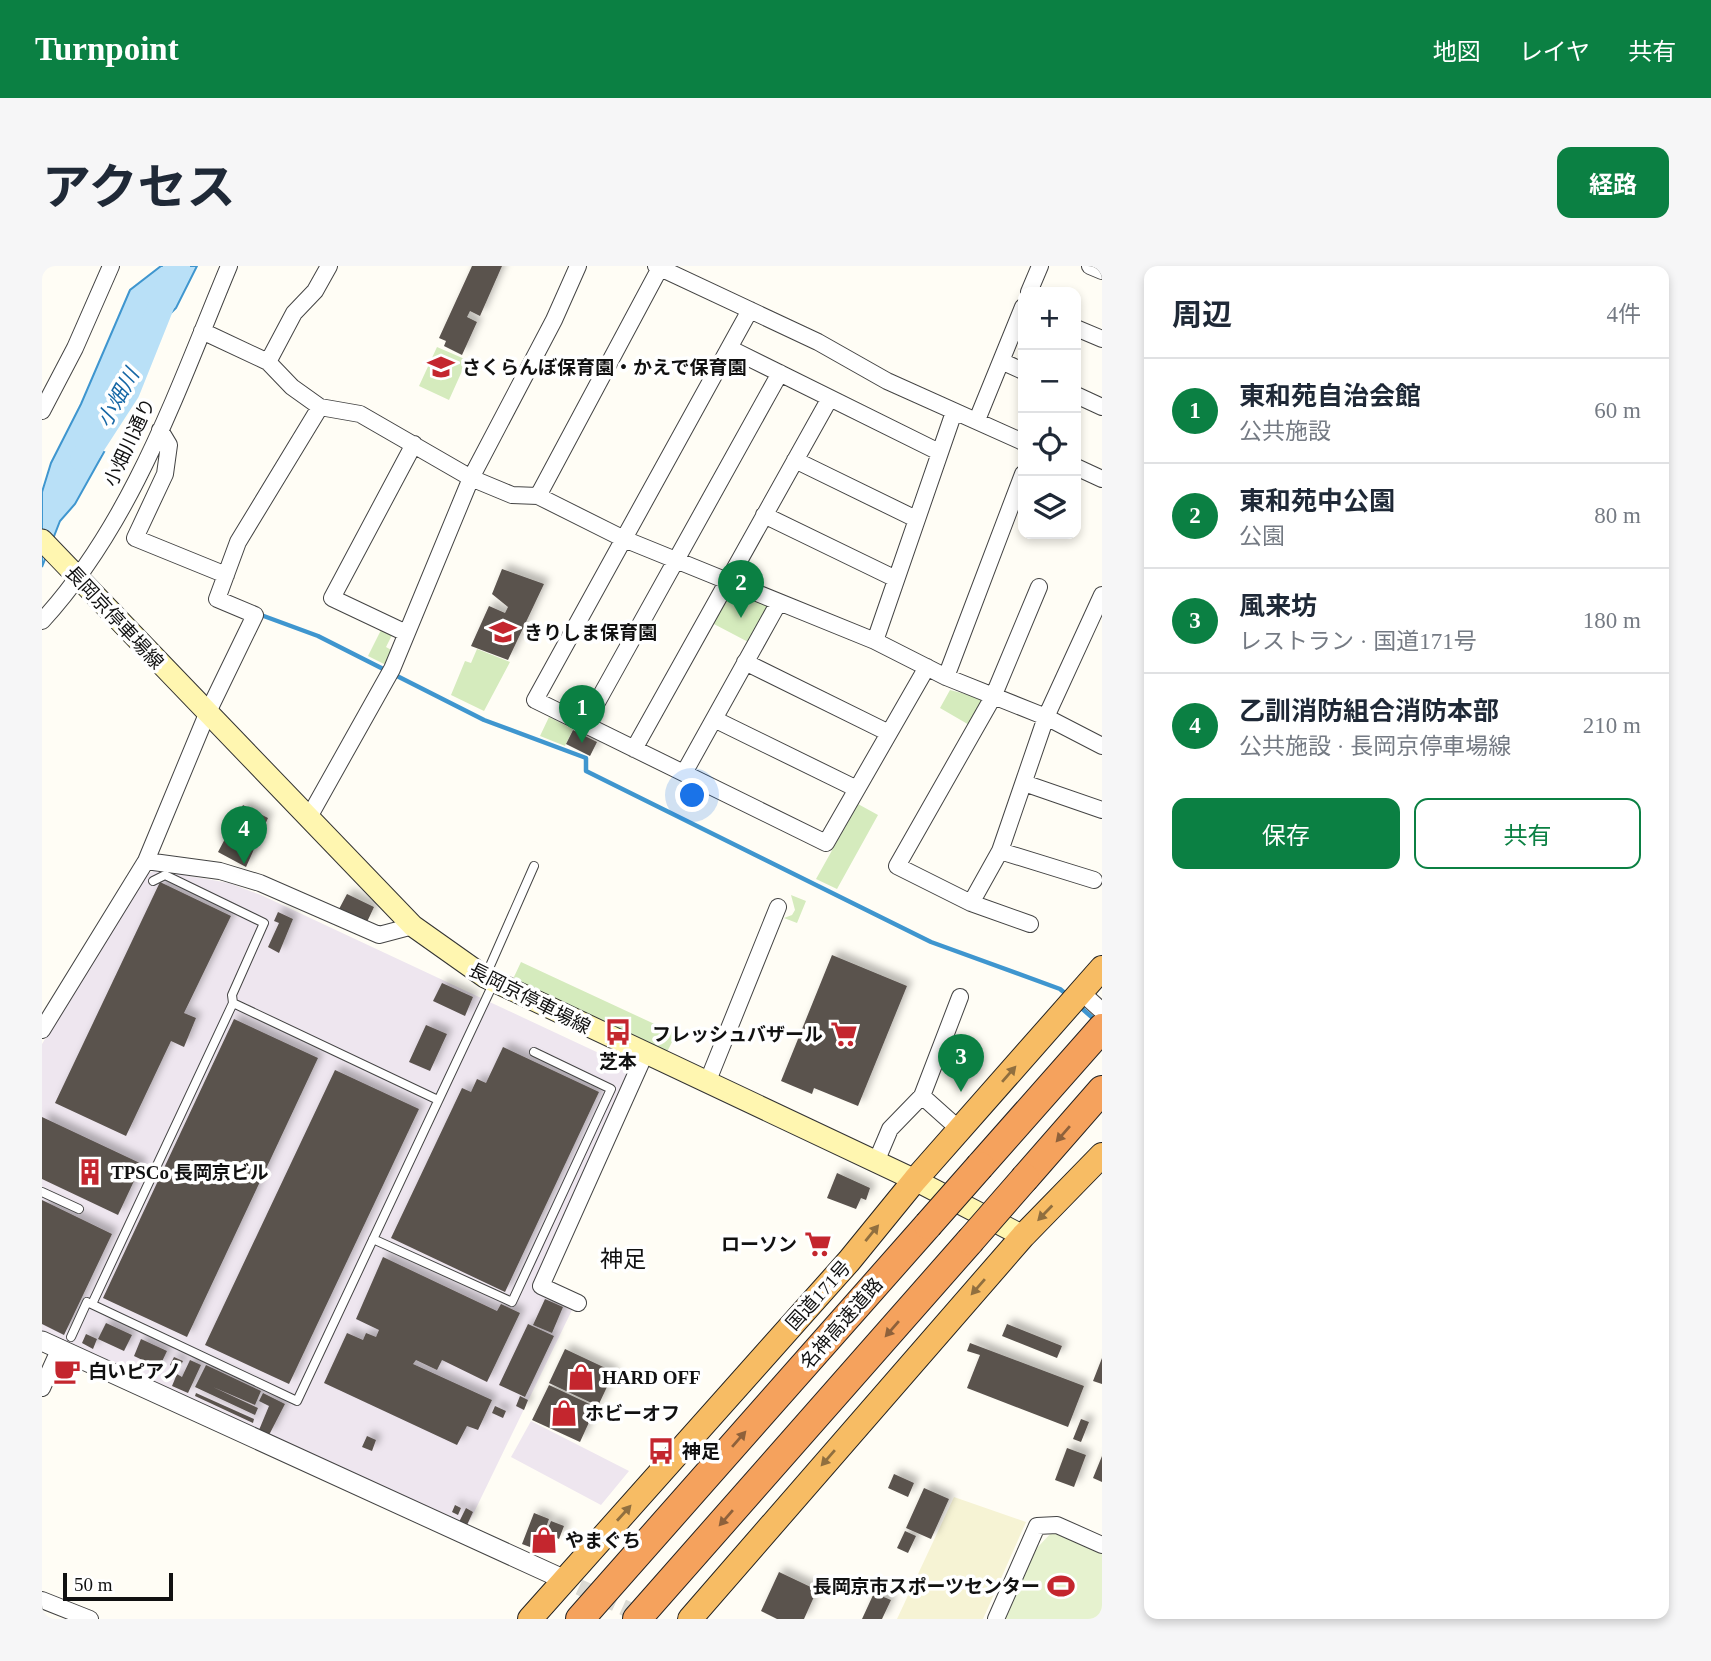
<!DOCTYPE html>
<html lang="ja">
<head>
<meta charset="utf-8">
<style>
	:root { --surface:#fff; --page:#f6f6f7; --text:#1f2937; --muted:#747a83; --line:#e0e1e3; --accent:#0b8043 }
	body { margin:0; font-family:"Times New Roman","Noto Sans JP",serif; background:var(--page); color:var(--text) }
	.controls { position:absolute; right:21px; top:21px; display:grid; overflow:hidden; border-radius:14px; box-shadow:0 4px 10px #0003 }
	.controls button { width:63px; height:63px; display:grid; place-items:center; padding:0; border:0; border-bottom:2px solid var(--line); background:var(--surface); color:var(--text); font:35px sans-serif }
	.scale { position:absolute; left:21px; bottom:18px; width:110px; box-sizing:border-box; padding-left:7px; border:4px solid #111; border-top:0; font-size:19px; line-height:24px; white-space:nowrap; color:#111; -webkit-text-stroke:5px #fff; paint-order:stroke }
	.you { position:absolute; left:651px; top:530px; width:24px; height:24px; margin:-18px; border:5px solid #fff; border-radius:50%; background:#1a73e8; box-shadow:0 0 0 10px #1a73e833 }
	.badge { display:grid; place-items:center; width:46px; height:46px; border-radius:50%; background:var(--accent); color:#fff; font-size:23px; font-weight:700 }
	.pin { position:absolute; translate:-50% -58px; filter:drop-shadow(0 2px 4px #0008) }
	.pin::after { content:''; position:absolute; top:37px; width:24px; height:21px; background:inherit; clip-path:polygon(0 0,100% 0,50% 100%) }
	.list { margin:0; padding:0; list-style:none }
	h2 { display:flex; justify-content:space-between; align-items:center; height:91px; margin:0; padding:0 28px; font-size:30px }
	h2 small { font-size:23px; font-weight:400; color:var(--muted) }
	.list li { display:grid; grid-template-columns:46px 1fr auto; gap:21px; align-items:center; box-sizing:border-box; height:105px; padding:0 28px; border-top:2px solid var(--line) }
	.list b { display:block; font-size:26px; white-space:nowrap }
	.list p { margin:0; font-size:23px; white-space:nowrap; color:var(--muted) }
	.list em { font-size:23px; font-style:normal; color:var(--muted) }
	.actions { display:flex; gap:14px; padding:21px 28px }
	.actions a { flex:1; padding:16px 0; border:2px solid var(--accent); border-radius:14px; text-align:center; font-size:24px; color:var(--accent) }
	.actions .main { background:var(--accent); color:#fff }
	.icon { flex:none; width:38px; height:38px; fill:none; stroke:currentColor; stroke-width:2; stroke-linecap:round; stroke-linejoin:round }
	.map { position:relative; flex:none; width:1060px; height:1353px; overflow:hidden; border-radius:14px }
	header { display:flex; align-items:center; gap:42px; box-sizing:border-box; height:98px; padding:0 35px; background:var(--accent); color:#fff }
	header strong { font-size:33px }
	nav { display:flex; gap:38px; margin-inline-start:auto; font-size:24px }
	.intro { display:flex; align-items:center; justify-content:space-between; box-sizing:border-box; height:168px; padding:0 42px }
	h1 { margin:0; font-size:49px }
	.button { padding:18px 32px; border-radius:14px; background:var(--accent); color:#fff; font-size:24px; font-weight:700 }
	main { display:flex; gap:42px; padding:0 42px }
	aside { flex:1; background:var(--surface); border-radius:14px; box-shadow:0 4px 10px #0003 }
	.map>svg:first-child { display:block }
</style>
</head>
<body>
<header>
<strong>Turnpoint</strong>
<nav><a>地図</a><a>レイヤ</a><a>共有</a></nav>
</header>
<div class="intro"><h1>アクセス</h1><a class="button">経路</a></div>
<main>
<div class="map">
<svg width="1060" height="1353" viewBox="0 0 1060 1353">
	<defs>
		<filter id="shadow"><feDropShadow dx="5.5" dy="-5.5" stdDeviation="3.5" flood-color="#0004"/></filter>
	</defs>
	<rect width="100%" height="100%" fill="#fffdf5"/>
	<path fill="#eee6ef" d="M114,604L187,617L219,629L591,803L495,1020L527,1038L530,1044L424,1263L0,1067V778L105,608Z
		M489,1155L587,1205L559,1239L469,1191Z"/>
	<path fill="#f6f3d4" d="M912,1231L984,1256L941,1353H855Z"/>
	<path fill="#d5ebbd" d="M395,81L425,94L407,134L377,120Z
		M693,325L725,339L727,346L710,378L670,357L686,328Z
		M340,362L351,367L344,381L351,385L344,399L326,390Z
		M435,383L468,396L442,445L409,429L423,395L429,397Z
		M908,424L939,432L942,437L929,460L898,442Z
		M507,451L531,463L523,480L498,470Z
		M816,538L836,549L795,623L774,613Z
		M749,629L764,635L755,657L742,652L750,649L753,644Z
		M479,696L634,768L625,786L478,717L471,713Z"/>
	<path fill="#e6f2cf" d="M1011,1265L1060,1287V1353H962L994,1283Z"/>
	<path fill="#b9e0f7" stroke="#3f96cf" stroke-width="2" d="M119,0H155L134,42L99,77L68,126L55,184L62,186L33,238L18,255L0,301V226L9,197L39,138L88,24Z"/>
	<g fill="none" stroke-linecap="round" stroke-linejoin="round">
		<path stroke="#3f96cf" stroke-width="4.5" d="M219,349L276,370L442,454L544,492V505L889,676L1018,723L1024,728
			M1036,739L1053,754"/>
		<path stroke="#b9e0f7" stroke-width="26" d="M41,193L85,125L135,0"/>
	</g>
	<path fill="#5a524d" filter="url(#shadow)" d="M430,0H460L438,50L428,45L425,51L435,56L420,89L402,80L404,75L397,72Z
		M460,303L502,318L466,394L429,380L447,340L463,347L466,341L450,328Z
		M531,464L555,476L548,490L524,478Z
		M201,539L226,552L204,601L176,586Z
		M118,616L189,650L142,747L154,752L142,781L129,775L84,870L13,837Z
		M305,628L332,641L325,656L297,643Z
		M236,646L251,653L237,687L226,681L237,657L232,655Z
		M790,689L865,720L816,840L772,822L770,828L739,815Z
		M400,717L431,731L423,750L391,735Z
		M192,753L276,792L145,1071L61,1032Z
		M384,759L405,768L388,805L367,796Z
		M461,781L557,826L463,1026L349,972L420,822L429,826L435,813L444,817Z
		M293,804L377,843L247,1118L163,1079Z
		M0,851L100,898L76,949L0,913Z
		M795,907L828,922L824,934L819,932L814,943L785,932Z
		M0,934L70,968L22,1069L0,1058Z
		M341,991L455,1045L459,1038L478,1047L445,1116L400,1094L395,1104L374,1094L371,1098L450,1134L436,1164L425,1160L415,1179L282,1117L305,1067L321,1074L324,1067L334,1071L337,1064L314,1053Z
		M503,1033L521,1041L510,1067L491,1059Z
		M64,1057L90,1069L82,1085L56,1073Z
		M486,1058L512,1070L483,1131L457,1119Z
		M965,1058L1020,1080L1015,1092L960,1070Z
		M44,1068L55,1073L51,1083L40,1077Z
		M99,1073L125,1085L117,1102L92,1090Z
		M928,1077L1042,1120L1026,1161L925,1122L938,1089L925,1085Z
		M523,1083L572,1106L556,1140L507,1117Z
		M132,1091L141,1095L137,1103L128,1099Z
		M1060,1092V1118L1051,1115Z
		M148,1094L159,1099L146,1127L130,1120L135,1108L140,1111Z
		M164,1099L219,1125L213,1139L171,1121L216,1142L213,1149L153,1121Z
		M507,1119L554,1141L538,1176L490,1154Z
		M154,1127L212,1153L211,1157L153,1130Z
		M221,1127L243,1138L227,1169L217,1164L227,1140L217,1135Z
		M478,1130L486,1134L482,1144L474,1140Z
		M453,1140L464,1145L461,1152L450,1147Z
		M1039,1153L1047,1156L1039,1176L1031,1173Z
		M325,1170L334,1174L330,1185L320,1181Z
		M1025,1182L1044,1189L1032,1221L1013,1214Z
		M1060,1190V1216L1051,1212Z
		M852,1208L872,1217L866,1231L846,1222Z
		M882,1222L907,1233L889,1273L864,1262Z
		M413,1239L419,1242L416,1249L410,1246Z
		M424,1242L431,1246L425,1259L417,1256Z
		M492,1247L507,1253L496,1284L480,1278Z
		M509,1255L522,1260L517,1273L504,1267Z
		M863,1265L874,1270L866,1287L855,1282Z
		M737,1306L775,1324L762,1353H735L719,1345Z
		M832,1327L849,1334L840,1353H820Z"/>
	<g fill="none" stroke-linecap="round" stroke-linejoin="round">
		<path stroke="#dbdad3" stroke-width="16" stroke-dasharray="16 8" stroke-linecap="butt" d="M537,1321L605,1352"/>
		<defs>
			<path id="service" d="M111,615L123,609L222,657L190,729L191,737
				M444,709L492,600
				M0,926L37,943
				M331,973L470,1036L569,823L492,786
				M50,1038L191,737L396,834
				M29,1071L45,1036L255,1135L452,716"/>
			<path id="minor" d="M287,0L273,25L252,47L226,96L250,121L278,141L318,148L429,212L470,229L496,230L582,273L833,375L904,411L1004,451L1060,480
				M614,0L776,76L845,115L981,176
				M1048,0L1060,5
				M987,26L998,0
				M708,44L493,434L784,577L885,401
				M1034,62L1060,73
				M160,65L226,96
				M687,82L897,186
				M959,95L981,105
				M1034,129L1060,141
				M0,145L33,82L69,0
				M935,154L981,41
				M118,164L127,179L123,208L93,272L184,309
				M753,194L874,253
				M1034,201L1060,213
				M496,230L619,0
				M722,249L854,313
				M0,355C91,256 136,122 187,0
				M364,367L290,332L372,178
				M833,375L912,146
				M703,396L847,467
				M904,411L981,208
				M672,453L815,523
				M543,458L738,107
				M592,483L788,132
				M642,507L737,336
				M982,517L1060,544
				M267,551L350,403L429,212L512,54L536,0
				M958,585L1052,614
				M104,595L178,605L218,617L337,669L371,660
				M929,637L958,585L1004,451L1060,329
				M988,658L929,637L855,600L951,431L997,321
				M1039,726L1060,745
				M0,764L104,595L165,448L213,349L175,333L196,276L278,141
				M665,817L736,641
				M918,864L880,830L918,731
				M834,896L848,863L880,830
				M536,1037L499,1020L603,788
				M0,1122L18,1082
				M0,1334L48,1353
				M954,1353L995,1260L1015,1259L1060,1279"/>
			<path id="tertiary" d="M0,1075L523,1314"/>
			<path id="secondary" d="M0,274L371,660L443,711L873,914L981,970"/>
			<path id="trunk" d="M488,1353L807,995L873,914L1060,702
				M648,1353L981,970L1060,889"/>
			<path id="motorway" d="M938,900L1060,762
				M983,912L1060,824
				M538,1353L886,959
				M595,1353L928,975"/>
		</defs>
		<use href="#service" stroke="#444" stroke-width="10"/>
		<use href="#minor" stroke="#444" stroke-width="18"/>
		<use href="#tertiary" stroke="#444" stroke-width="21"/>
		<use href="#secondary" stroke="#333" stroke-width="23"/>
		<use href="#trunk" stroke="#222" stroke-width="26"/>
		<use href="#motorway" stroke="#222" stroke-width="30"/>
		<use href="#service" stroke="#fff" stroke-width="8"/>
		<use href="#minor" stroke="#fff" stroke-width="16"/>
		<use href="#tertiary" stroke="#fff" stroke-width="19"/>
		<use href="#secondary" stroke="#fff6b0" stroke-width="21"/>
		<use href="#trunk" stroke="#f7bc64" stroke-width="24"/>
		<use href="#motorway" stroke="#f5a25d" stroke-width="28"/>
		<defs>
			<path id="motorway-bridge" d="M886,959L938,900
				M928,975L983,912"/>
		</defs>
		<use href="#motorway-bridge" stroke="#222" stroke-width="30" stroke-linecap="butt"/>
		<use href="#motorway-bridge" stroke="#f5a25d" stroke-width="28"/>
	</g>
	<defs><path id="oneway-solid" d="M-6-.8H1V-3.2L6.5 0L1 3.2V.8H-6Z" transform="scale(1.75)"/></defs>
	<g fill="#906f3f">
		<use href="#oneway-solid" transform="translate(967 808) rotate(-49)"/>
		<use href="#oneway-solid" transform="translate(1003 947) rotate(134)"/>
		<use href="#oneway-solid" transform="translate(830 967) rotate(-51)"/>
		<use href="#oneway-solid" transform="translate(936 1021) rotate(131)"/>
		<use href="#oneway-solid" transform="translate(786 1192) rotate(131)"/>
		<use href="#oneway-solid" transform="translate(582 1247) rotate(-48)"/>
	</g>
	<g fill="#8e613b">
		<use href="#oneway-solid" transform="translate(1021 868) rotate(131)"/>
		<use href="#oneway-solid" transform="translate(850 1063) rotate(131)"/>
		<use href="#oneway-solid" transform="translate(697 1173) rotate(-49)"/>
		<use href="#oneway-solid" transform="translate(684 1252) rotate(131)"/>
	</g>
	<defs>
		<symbol id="school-bare" viewBox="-9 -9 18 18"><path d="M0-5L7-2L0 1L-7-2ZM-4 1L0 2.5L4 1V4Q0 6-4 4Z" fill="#c4262e" stroke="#fff" stroke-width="2.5" paint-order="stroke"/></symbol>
		<symbol id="bus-bare" viewBox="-9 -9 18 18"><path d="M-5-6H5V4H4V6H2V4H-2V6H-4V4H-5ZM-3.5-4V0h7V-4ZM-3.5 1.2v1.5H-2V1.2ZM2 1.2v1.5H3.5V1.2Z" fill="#c4262e" stroke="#fff" stroke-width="2.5" paint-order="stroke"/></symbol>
		<symbol id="supermarket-bare" viewBox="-9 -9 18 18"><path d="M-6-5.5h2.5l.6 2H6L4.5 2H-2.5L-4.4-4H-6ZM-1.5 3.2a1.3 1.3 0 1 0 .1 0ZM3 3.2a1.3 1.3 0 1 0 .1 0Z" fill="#c4262e" stroke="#fff" stroke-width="2.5" paint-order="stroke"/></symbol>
		<symbol id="building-bare" viewBox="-9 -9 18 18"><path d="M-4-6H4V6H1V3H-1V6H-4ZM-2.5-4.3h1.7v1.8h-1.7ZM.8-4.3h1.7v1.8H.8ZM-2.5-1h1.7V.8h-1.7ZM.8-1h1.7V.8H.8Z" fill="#c4262e" stroke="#fff" stroke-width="2.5" paint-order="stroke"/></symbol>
		<symbol id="cafe-bare" viewBox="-9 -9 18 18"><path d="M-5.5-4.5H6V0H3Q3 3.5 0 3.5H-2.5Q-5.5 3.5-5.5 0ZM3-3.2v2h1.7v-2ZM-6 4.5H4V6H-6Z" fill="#c4262e" stroke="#fff" stroke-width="2.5" paint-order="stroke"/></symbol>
		<symbol id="shop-bare" viewBox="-9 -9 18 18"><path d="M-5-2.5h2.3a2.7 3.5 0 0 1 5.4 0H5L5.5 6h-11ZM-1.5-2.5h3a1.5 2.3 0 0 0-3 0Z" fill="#c4262e" stroke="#fff" stroke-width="2.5" paint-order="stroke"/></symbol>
		<symbol id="stadium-bare" viewBox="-9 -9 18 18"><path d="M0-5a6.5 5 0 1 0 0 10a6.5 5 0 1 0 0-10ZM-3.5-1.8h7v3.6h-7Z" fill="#c4262e" stroke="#fff" stroke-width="2.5" paint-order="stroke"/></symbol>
	</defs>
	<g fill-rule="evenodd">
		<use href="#school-bare" x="380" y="82" width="38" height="38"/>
		<use href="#school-bare" x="442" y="347" width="38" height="38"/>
		<use href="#bus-bare" x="557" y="747" width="38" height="38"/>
		<use href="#supermarket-bare" x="783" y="749" width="38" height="38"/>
		<use href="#building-bare" x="29" y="887" width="38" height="38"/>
		<use href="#supermarket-bare" x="757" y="959" width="38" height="38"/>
		<use href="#cafe-bare" x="6" y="1086" width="38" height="38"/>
		<use href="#shop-bare" x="520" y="1092" width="38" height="38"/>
		<use href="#shop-bare" x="503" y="1128" width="38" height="38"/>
		<use href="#bus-bare" x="600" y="1166" width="38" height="38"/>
		<use href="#shop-bare" x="483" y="1255" width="38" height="38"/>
		<use href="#stadium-bare" x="1000" y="1301" width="38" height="38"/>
	</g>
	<g text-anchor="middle" stroke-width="7" stroke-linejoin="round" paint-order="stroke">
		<g font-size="19" font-weight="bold" fill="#111" stroke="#fff" text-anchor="start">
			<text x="420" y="108">さくらんぼ保育園・かえで保育園</text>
			<text x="482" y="373">きりしま保育園</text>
			<text x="781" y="775" text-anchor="end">フレッシュバザール</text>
			<text x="576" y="802" text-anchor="middle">芝本</text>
			<text x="69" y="913">TPSCo 長岡京ビル</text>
			<text x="755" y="985" text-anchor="end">ローソン</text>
			<text x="46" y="1112">白いピアノ</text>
			<text x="560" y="1118">HARD OFF</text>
			<text x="543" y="1154">ホビーオフ</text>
			<text x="640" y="1192">神足</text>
			<text x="523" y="1281">やまぐち</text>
			<text x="998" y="1327" text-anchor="end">長岡京市スポーツセンター</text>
		</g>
		<g font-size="19" fill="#111" stroke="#fff">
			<text transform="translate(87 176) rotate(-65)" y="7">小畑川通り</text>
			<text transform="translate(73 351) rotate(47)" y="7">長岡京停車場線</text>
			<text transform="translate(488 732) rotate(27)" y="7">長岡京停車場線</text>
			<text transform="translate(776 1029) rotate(-48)" y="7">国道171号</text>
			<text transform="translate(799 1057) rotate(-49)" y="7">名神高速道路</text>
		</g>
		<g font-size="21" font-style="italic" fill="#1768a6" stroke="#fff">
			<text transform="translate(76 132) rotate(-61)" y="7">小畑川</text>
		</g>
		<g font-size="23" fill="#111" stroke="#fff">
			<text x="581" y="1001">神足</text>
		</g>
	</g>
</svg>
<div class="controls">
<button>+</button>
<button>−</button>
<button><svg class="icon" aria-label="locate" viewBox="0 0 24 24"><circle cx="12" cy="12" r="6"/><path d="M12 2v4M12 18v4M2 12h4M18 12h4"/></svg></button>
<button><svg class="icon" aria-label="layers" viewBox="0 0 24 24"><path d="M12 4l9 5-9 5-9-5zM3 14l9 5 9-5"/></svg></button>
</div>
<div class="scale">50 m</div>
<div class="you"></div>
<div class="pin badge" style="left:540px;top:477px">1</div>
<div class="pin badge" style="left:699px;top:352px">2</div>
<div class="pin badge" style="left:919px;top:826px">3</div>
<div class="pin badge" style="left:202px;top:598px">4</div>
</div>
<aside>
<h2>周辺<small>4件</small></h2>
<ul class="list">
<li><span class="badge">1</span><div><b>東和苑自治会館</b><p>公共施設</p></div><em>60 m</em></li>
<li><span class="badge">2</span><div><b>東和苑中公園</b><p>公園</p></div><em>80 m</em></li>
<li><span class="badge">3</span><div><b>風来坊</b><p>レストラン · 国道171号</p></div><em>180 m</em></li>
<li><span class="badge">4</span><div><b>乙訓消防組合消防本部</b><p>公共施設 · 長岡京停車場線</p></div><em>210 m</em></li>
</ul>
<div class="actions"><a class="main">保存</a><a>共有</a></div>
</aside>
</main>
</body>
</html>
